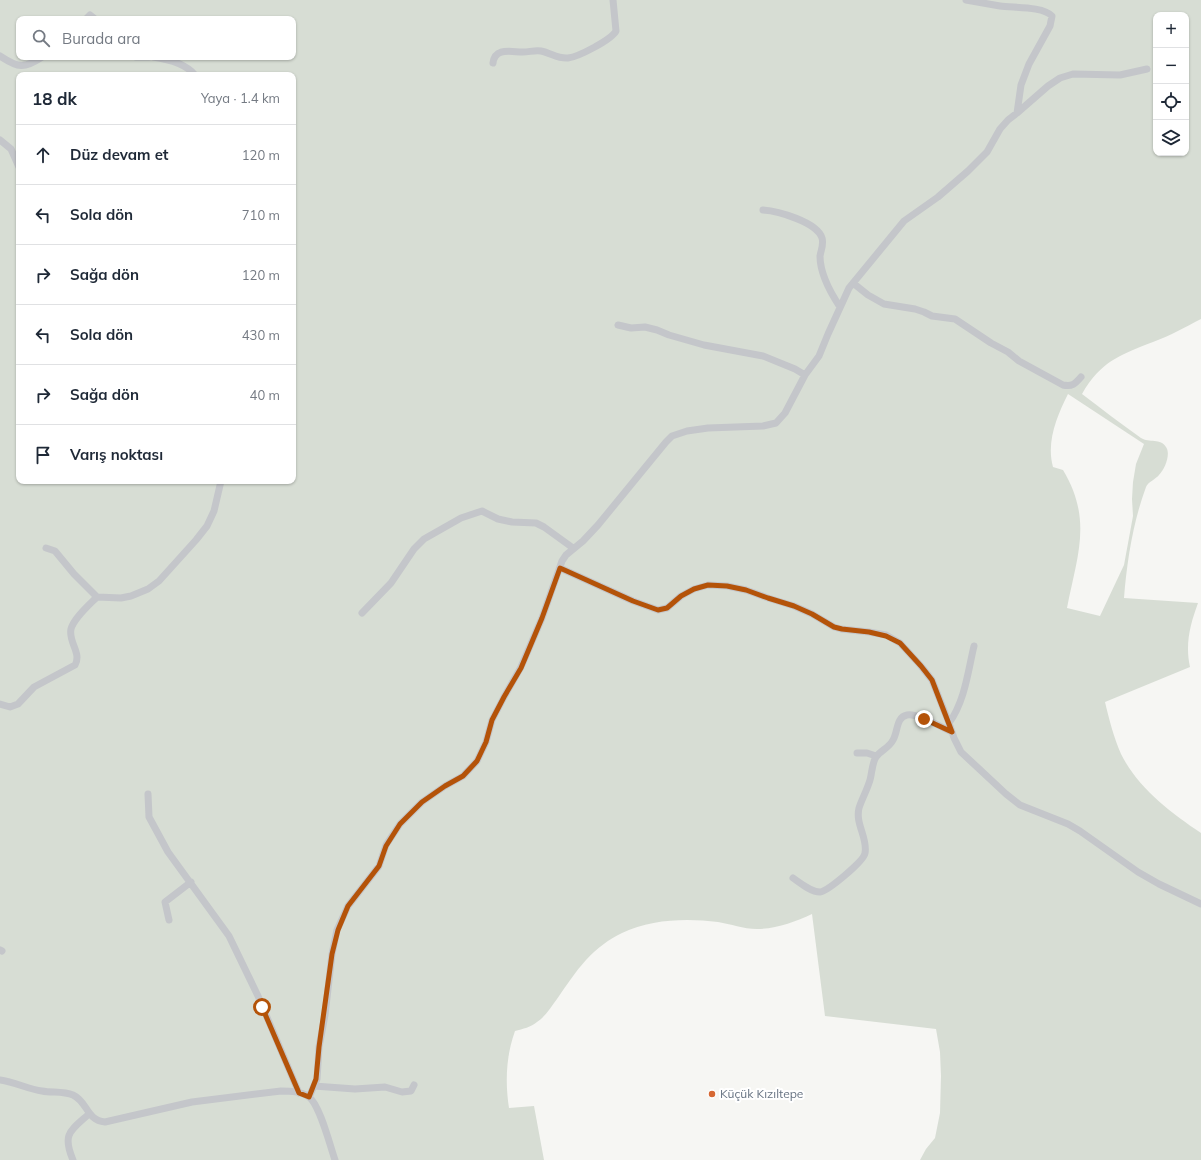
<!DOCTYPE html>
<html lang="tr">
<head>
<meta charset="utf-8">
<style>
	:root { --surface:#fff; --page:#f2f2f3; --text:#1f2937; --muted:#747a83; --line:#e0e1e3 }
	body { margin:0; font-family:Mulish,sans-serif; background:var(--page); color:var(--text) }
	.controls { position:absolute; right:12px; top:12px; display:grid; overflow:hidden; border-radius:8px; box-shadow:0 1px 3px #0004 }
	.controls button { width:36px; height:36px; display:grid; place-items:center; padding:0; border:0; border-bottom:1px solid var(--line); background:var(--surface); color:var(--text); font:20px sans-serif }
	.stop { position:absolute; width:12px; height:12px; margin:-9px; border:3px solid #b45309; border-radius:50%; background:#fff }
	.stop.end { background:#b45309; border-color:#fff; box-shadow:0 1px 4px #0008 }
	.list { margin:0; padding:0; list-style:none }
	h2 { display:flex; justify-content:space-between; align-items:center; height:52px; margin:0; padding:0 16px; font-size:17px }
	h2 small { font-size:13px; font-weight:400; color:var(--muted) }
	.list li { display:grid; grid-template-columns:26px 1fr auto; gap:12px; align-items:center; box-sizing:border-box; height:60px; padding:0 16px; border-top:1px solid var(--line) }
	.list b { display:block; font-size:15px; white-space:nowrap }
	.list em { font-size:13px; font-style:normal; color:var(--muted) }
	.icon { flex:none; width:22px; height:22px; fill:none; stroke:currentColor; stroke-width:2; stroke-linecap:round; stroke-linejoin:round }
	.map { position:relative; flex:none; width:1201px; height:1160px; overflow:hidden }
	.search { position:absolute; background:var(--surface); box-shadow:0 1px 3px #0004; left:16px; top:16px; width:280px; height:44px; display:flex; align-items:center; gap:10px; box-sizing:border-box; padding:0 14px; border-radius:8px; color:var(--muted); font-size:15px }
	.panel { position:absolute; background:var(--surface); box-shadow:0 1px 3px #0004; left:16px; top:72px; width:280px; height:412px; border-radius:8px }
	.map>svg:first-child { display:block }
</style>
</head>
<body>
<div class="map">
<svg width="1201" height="1160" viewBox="0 0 1201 1160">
	<rect width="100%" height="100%" fill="#f6f6f3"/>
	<path fill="#d7ddd4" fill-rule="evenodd" d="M0,0H1201V319C1185,327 1170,336 1153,342C1120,355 1101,361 1082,394C1102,409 1121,424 1141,438C1149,443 1161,438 1166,447C1171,454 1165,469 1159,475C1156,479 1148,482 1146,487C1133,522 1127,561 1124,598L1198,603C1190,625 1185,644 1190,667L1105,702C1109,719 1114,738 1121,754C1138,788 1170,812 1201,833V1160H920L926,1149L935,1138L940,1113L941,1076L940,1052L936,1029L825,1016L812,914C795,922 776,929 757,929C743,929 731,924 718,922C687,918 651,919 622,933C609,939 596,949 586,960C575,972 566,986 557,999C551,1007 546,1016 537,1022C531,1027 523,1029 515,1031C506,1056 505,1082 509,1108L534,1106L544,1160H0ZM1156,15H1186V153H1156ZM19,19H293V57H19ZM19,75H293V481H19ZM1068,394L1144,444L1136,464L1133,482L1132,499L1133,516L1124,565L1100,616L1067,608C1077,556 1093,520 1063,470L1053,467C1046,442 1057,416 1068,394Z"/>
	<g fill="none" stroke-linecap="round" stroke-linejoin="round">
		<path stroke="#c4c6ca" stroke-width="7" d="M966,0C977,2 989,4 1000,6C1013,8 1043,6 1052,16L1050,26L1029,64L1021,85L1017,113
			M86,19L90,15L95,19
			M0,56C18,68 24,69 42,57
			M136,57H149
			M153,57C167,59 186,64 195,75
			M493,63C495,47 511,52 523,52C529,52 535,50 541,51C551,53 558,59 568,58C578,57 611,40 616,31L613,0
			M0,140L11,149L19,167
			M763,210C778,211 817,222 822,238C824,244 821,250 820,256C820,274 830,292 840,307
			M853,283L868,295L884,304L915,309L924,312L932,316L955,319L991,343L1008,352L1019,361L1063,385C1072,387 1075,384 1081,377
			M618,325L631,328L645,327L657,330L669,335L704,345L763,356L795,369L805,375
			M46,548L55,551L74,574L97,597L121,598L131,596L148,589L159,581L196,540L207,526L214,511L221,481
			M560,568L633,601L658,610L667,608L681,596L694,589L708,585L727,586L746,590L768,598L794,606L812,614L834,627L841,629L869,632L886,635L900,643L921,666L932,680L949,723L954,738L961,752L1006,794L1020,805L1068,824L1080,831L1138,872L1159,884L1201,904
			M362,613L391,583L414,549L424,539L461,518L482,511L498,519L512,522L536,523L544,527L573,548
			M0,704L10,707L18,704L34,687L75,665C82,653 68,642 71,629C74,618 89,605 97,597
			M949,723C965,701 968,671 974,646
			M857,753H867L876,756
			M148,794L149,817L168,852L229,936L258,996L299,1093
			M793,878C800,883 811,892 820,892C828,891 864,861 865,853C868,838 855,824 859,808C862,799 867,790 870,780C872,773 872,763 876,757C881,750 889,748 893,740C898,732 896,717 907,715C918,713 941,727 952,732
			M169,920L165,902L191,882
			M0,950L2,951
			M0,1080C15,1082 28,1089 42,1091C52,1093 63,1091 73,1095C88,1102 86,1120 105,1122L192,1102L281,1091C290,1091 301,1091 309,1097C320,1105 330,1146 335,1160
			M314,1086L355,1089L385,1087L402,1092L411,1091L414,1085
			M309,1097L317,1079L319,1047L325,1015L332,954L337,930L348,906L379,866L386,845L400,824L422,802L445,786L463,776L477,761L486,742L492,720L504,697L521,667L542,618L562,561L566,555L583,541L598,525L666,442L672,436L687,431L708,428L763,426L776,423L785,413L805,375L819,356L828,334L849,288L904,221L938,197L968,171L987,152L1000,129L1008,120L1017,113L1048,86L1060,78L1073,74L1120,75L1147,69
			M73,1160C62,1134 70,1131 89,1114"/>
	</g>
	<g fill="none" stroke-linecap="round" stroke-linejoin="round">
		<path stroke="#b45309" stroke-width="5" d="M262,1007L299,1093L309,1097L316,1079L319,1047L332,954L338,930L348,906L379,866L386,846L400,824L422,802L445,786L463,776L477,761L486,742L492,720L504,697L521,668L542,618L560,568L633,601L658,610L667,608L681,596L694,589L708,585L727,586L746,590L768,598L794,606L812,614L834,627L842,629L869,632L886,636L900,643L921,666L932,680L952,732L924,719"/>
	</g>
	<circle fill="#d66833" stroke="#fff" stroke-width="1.5" cx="712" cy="1094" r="4"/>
	<g text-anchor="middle" stroke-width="4" stroke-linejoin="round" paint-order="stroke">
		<g font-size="12" fill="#677382" stroke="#fff" text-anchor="start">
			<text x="720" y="1098">Küçük Kızıltepe</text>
		</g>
	</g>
</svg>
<div class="controls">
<button>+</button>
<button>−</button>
<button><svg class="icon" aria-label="locate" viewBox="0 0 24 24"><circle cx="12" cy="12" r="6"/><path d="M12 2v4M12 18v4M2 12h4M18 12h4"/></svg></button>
<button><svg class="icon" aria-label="layers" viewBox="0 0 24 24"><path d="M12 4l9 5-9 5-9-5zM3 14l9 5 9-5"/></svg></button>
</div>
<div class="stop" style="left:262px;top:1007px"></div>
<div class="stop end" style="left:924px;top:719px"></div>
<div class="search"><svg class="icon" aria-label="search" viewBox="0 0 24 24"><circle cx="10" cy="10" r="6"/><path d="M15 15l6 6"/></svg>Burada ara</div>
<section class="panel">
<h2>18 dk<small>Yaya · 1.4 km</small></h2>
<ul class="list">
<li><svg class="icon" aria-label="ahead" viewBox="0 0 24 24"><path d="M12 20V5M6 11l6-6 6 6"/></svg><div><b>Düz devam et</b></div><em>120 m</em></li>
<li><svg class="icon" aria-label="left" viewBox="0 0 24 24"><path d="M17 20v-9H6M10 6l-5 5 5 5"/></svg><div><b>Sola dön</b></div><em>710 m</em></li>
<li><svg class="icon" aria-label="right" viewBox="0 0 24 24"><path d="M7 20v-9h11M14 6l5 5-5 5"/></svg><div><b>Sağa dön</b></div><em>120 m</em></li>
<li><svg class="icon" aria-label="left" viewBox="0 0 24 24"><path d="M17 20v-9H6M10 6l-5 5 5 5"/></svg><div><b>Sola dön</b></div><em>430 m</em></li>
<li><svg class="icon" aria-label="right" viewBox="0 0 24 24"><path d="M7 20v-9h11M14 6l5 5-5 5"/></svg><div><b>Sağa dön</b></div><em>40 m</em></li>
<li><svg class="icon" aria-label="arrive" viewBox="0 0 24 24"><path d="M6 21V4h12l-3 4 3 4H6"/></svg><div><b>Varış noktası</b></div></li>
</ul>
</section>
</div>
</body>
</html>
